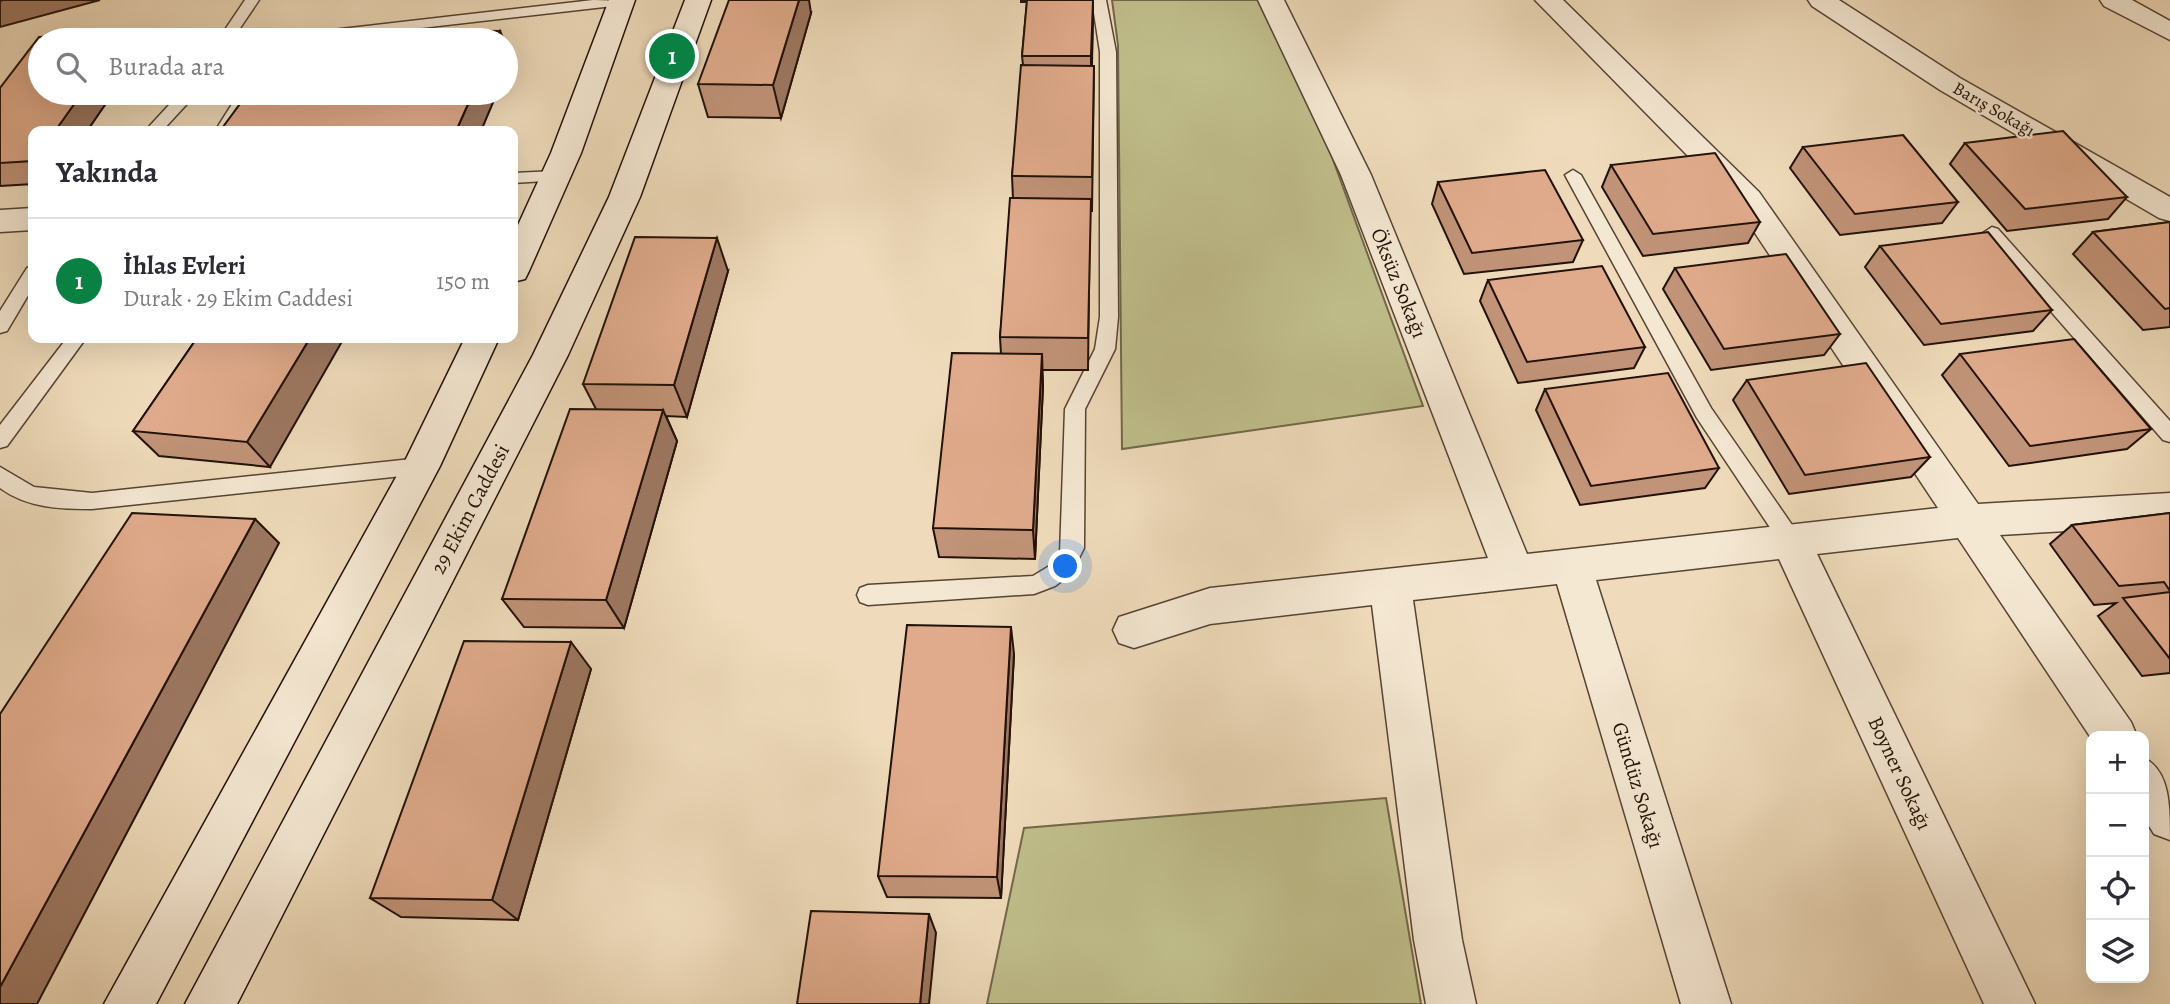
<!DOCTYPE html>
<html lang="tr">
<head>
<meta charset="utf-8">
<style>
	:root { --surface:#fff; --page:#f2f2f3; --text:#2b2b33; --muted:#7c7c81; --line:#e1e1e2; --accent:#0b8043 }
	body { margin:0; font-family:Alegreya,serif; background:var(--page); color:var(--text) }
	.controls { position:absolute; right:21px; bottom:21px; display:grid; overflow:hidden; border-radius:14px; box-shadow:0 7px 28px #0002 }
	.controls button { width:63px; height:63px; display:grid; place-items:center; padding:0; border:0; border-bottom:2px solid var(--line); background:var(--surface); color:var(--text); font:35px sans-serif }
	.you { position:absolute; left:1066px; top:567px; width:24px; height:24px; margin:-18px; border:5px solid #fff; border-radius:50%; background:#1a73e8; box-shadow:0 0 0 10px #1a73e833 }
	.badge { display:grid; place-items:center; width:46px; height:46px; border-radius:50%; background:var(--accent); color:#fff; font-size:23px; font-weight:700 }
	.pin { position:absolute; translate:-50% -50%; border:4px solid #fff; box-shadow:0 2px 7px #0006 }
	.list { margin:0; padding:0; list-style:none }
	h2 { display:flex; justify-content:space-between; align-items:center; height:91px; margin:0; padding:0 28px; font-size:30px }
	h2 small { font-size:23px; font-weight:400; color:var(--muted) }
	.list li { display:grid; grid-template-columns:46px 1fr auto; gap:21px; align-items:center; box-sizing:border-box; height:126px; padding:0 28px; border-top:2px solid var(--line) }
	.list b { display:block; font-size:26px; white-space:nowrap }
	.list p { margin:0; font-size:23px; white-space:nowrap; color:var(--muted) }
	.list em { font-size:23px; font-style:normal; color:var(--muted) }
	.icon { flex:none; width:38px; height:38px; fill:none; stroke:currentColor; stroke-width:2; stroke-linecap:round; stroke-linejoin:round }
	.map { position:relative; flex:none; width:2170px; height:1004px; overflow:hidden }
	.search { position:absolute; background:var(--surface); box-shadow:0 7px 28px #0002; left:28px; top:28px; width:490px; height:77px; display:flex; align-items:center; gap:18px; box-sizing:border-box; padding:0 24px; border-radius:38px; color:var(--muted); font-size:26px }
	.panel { position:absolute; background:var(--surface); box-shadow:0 7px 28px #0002; left:28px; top:126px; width:490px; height:217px; border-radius:14px }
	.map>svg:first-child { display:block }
</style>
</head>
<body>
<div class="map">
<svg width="2170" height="1004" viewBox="0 0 2170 1004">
	<rect width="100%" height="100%" fill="#efdbbb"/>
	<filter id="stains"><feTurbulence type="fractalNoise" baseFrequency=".00286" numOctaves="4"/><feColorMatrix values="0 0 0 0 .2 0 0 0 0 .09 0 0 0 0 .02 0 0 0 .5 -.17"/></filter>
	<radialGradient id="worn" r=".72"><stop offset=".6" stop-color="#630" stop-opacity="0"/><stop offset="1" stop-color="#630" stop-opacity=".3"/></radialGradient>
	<path fill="#c0be8c" stroke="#716849" stroke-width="2" d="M1112,0H1267L1328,146L1423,406L1122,449L1118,45Z
		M1386,798L1421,1004H987L1024,828Z"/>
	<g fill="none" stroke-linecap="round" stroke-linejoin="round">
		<defs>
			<path id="lane" d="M245,0H259L232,40H218Z
				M593,0L629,1L622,5L317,40H273L280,36Z
				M1092,0H1106L1116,52L1118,317L1115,349L1085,409L1084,548L1071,574L1055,586L1034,594L868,605L860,602L857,595L860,588L868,585L1033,576L1051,565L1060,554L1065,409L1095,349L1100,317V52Z
				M180,93H197L162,131H145Z
				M239,93H255L231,131H215Z
				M1573,170L1581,175L1711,408L1799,535L1802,541L1799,547L1791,550L1783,547L1697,418L1565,175Z
				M556,171L564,176L562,180L513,183V173Z
				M1992,227L1998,229L2170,421V442L2163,440L1986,237L1983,233Z
				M33,266V287L7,331L0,333V311L27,268Z
				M67,338H86L7,446L0,448V425Z
				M421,458L428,460L431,466L428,472L421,474L92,509C60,509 27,508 0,488V467L34,487L92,493Z"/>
			<path id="street" d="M1258,0H1284L1371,175L1527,554L1938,508L1737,206L1535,0H1563L1759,192L1978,504L2170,493V525L2000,535L2131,722L2137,736L2091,738L1958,538L1817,554L2035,1004H1984L1779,559L1596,580L1731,1004H1681L1557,584L1413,600L1462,940L1476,1004H1426L1414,940L1372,605L1210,624L1134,648L1119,643L1113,630L1119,617L1210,588L1488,558L1341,175Z
				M1808,0H1839L1960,78L2170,197V221L2159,218L1940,90L1812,6Z
				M2100,0H2132L2170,21V40L2104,6Z
				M33,208V230L0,232V210Z
				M2144,758C2170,771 2170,806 2170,840L2154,834L2144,818Z"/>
			<path id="secondary" d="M609,0H635L581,153L529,271L525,279L513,282V236L551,153Z
				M685,0H711L640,197L568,355L237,1004H185L533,355L609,197Z
				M465,338H499L440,466L156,1004H104L405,461Z"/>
		</defs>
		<use href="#lane" stroke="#543" stroke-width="3"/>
		<use href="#street" stroke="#543" stroke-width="3"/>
		<use href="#secondary" stroke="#221106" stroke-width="3"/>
		<use href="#lane" fill="#f5e8d3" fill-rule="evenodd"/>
		<use href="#street" fill="#f5e8d3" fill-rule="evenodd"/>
		<use href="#secondary" fill="#f5e8d3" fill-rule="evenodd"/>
	</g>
	<path fill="#c19378" stroke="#221106" stroke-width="2" d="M1021,0H1093L1092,66H1094L1092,211H1090L1088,370H1042L1043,386L1035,559L939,557L933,528L1001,354L1000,337L1013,199L1012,176L1023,65L1022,56L1027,2H1021Z
		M811,13L781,118L708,117L698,84Z
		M0,88L40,93H113L87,131H33V184L0,186Z
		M1965,143L2127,197L2108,219L2007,231L1950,164Z
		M1803,147L1958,202L1942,223L1840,235L1790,168Z
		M1611,165L1760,222L1748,243L1643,256L1602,187Z
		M1438,182L1583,240L1573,262L1464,274L1432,204Z
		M2170,222V327L2143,330L2073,254L2093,232Z
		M1880,246L2052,310L2033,331L1924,345L1865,267Z
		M1675,268L1840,334L1824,355L1711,370L1663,289Z
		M728,271L687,417L666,416L677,441L624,628L524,627L502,599L596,409L583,384Z
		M1488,280L1645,347L1634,368L1518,383L1480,301Z
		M197,338L270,467L159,456L133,431Z
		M1960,354L2151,429L2127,449L2009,466L1942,375Z
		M1747,380L1930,457L1911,477L1789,494L1733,400Z
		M1545,389L1719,468L1705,488L1580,505L1536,410Z
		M2170,513V673L2142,676L2098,616L2116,603L2094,605L2050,544L2072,525Z
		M1014,654L1001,898L887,897L878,876Z
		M591,669L518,920L401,917L370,898Z"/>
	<path fill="#9d7862" stroke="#221106" stroke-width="2" d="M3,0H100L0,27V1Z
		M799,0H809L811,13L781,118L773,85Z
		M1093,0V18L1091,90V56Z
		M500,31L504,40H496Z
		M123,33L128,40H118Z
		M506,44L512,58L506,72Z
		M82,93H113L87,131H55Z
		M473,93H497L481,131H456Z
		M717,238L728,271L687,417L674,385Z
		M310,338H344L270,467L247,442Z
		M1042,354L1043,386L1035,559L1033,530Z
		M663,410L677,441L624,628L606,600Z
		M255,519L279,543L37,1004H0V987Z
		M1011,627L1014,654L1001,898L997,877Z
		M571,642L591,669L518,920L492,900Z
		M929,914L936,933L929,1004H920Z"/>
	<path fill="#e0ab8c" stroke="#221106" stroke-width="2" d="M729,0H799L773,85L698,84Z
		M1027,0H1093L1091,56H1022Z
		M296,29L500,31L496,40H288Z
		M123,33L118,40H40V93H82L55,131H33V161L0,163V88L39,37Z
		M1021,65L1094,66L1092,177L1012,176Z
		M248,93H473L456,131H220Z
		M2063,131L2127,197L2025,209L1965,143Z
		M1903,135L1958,202L1855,214L1803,147Z
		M1715,153L1760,222L1653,234L1611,165Z
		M1545,170L1583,240L1472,253L1438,182Z
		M1010,198L1091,199L1088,338L1000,337Z
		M2170,222V308L2165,309L2093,232Z
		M1988,232L2052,310L1941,324L1880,246Z
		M635,237L717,238L674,385L583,384Z
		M1786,254L1840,334L1724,349L1675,268Z
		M1602,266L1645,347L1527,362L1488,280Z
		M197,338H310L247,442L133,431Z
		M2074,339L2151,429L2030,446L1960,354Z
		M952,353L1042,354L1033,530L933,528Z
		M1866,363L1930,457L1805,475L1747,380Z
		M1668,373L1719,468L1591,486L1545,389Z
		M570,409L663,410L606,600L502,599Z
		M132,513L255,519L0,987V714Z
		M2170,513V591L2164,582L2119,586L2072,525Z
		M2170,592V659L2123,598Z
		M907,625L1011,627L997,877L878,876Z
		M464,641L571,642L492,900L370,898Z
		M811,911L929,914L920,1004H797Z"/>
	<g text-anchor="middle" stroke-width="5" stroke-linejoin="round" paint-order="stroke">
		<g font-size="18" fill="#221106" stroke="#f5e8d3">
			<text transform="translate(1994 109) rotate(30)" y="6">Barış Sokağı</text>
		</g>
		<g font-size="21" fill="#221106" stroke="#f5e8d3">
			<text transform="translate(1399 283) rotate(68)" y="7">Öksüz Sokağı</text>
			<text transform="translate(470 509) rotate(-62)" y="7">29 Ekim Caddesi</text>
			<text transform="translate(1900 773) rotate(65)" y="7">Boyner Sokağı</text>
			<text transform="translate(1638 785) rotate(73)" y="7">Gündüz Sokağı</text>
		</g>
	</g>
	<rect width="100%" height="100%" filter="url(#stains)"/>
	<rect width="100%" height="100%" fill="url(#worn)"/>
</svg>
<div class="controls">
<button>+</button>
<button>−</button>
<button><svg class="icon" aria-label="locate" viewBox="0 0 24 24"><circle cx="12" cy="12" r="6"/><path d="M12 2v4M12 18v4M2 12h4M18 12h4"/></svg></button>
<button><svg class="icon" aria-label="layers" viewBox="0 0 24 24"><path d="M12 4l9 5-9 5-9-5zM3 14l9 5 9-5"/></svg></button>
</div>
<div class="you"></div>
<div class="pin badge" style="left:672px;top:56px">1</div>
<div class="search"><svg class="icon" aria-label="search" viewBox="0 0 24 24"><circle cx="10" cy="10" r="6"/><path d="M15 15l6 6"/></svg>Burada ara</div>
<section class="panel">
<h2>Yakında<small></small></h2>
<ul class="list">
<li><span class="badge">1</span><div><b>İhlas Evleri</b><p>Durak · 29 Ekim Caddesi</p></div><em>150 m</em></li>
</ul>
</section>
</div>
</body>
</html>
